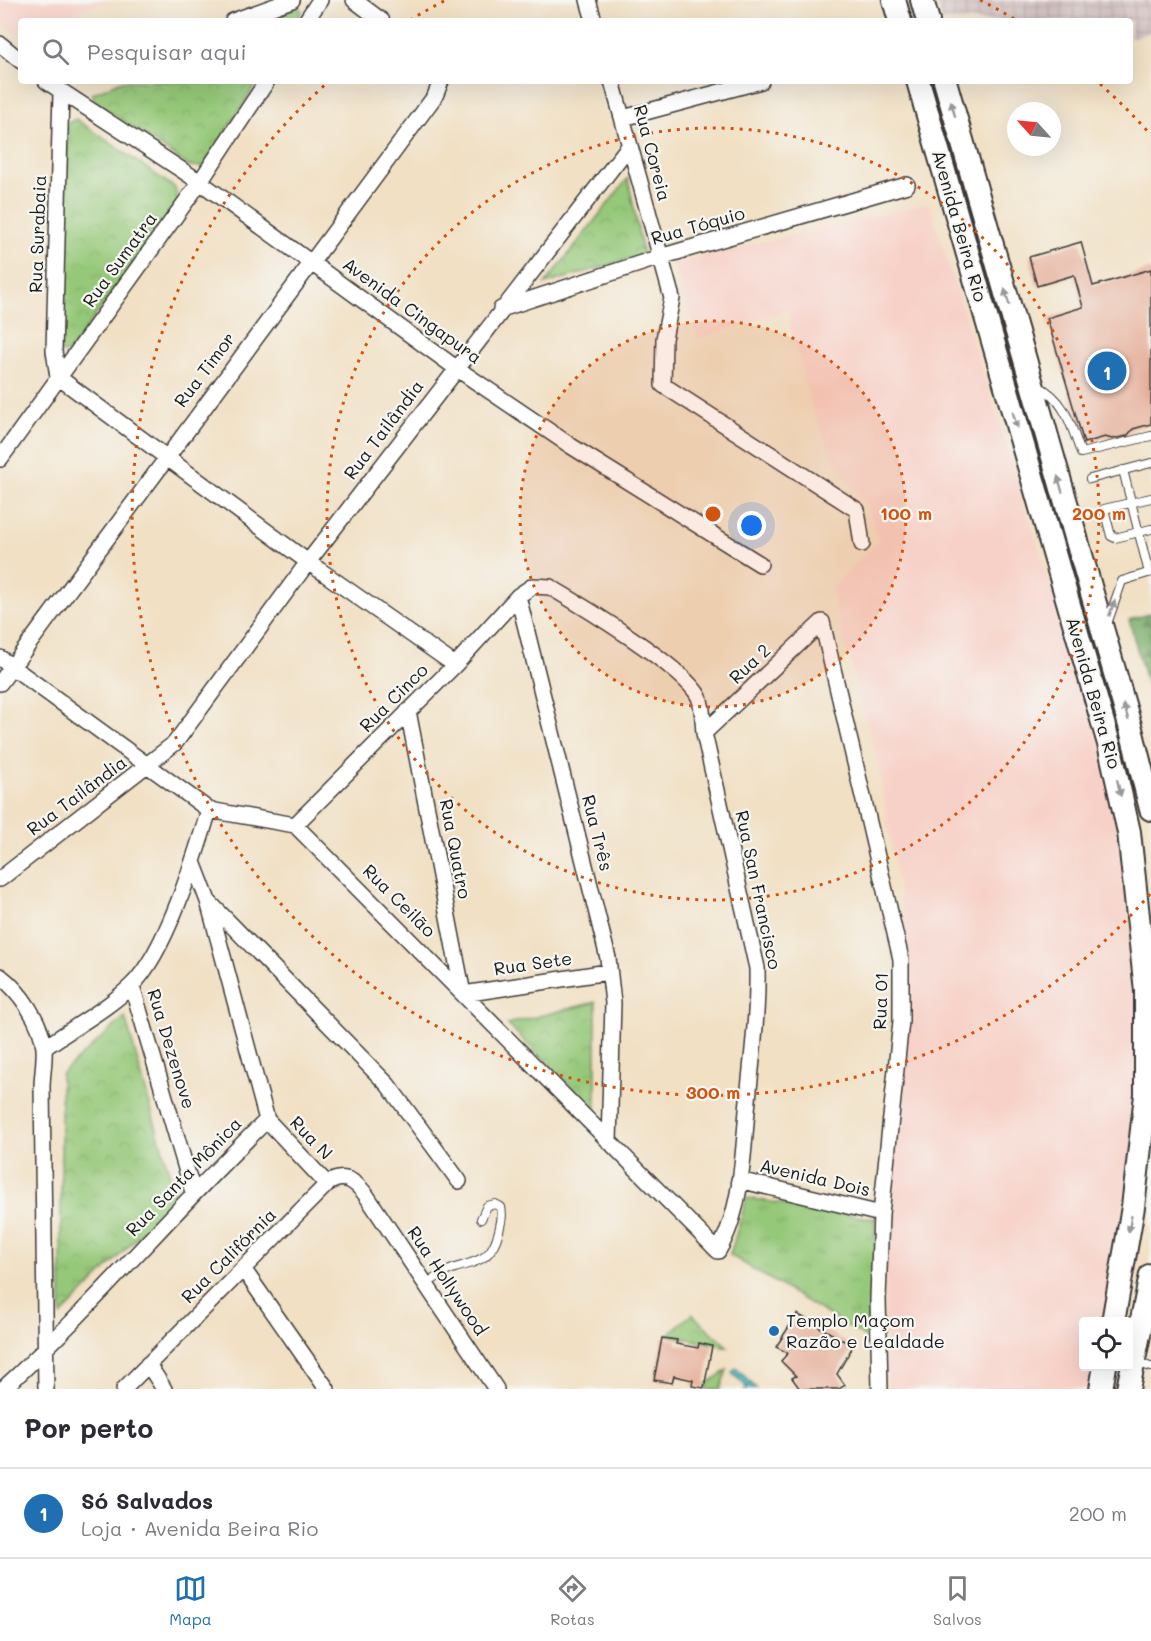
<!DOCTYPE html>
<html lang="pt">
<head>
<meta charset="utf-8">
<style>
	:root { --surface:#fff; --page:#f7f7f7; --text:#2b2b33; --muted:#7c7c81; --line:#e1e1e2; --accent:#1f6fb2 }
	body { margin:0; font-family:Mali,sans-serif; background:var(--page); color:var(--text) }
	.controls { position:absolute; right:18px; bottom:18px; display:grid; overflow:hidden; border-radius:6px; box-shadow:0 6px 24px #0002 }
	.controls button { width:54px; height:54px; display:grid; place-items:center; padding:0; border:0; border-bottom:2px solid var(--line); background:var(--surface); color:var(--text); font:30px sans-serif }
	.compass { position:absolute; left:1007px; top:102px; width:54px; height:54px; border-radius:50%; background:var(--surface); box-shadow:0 6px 24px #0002; rotate:297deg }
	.you { position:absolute; left:752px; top:526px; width:21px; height:21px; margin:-15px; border:4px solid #fff; border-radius:50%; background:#1a73e8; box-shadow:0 0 0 9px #1a73e833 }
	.badge { display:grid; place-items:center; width:39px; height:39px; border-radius:50%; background:var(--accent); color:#fff; font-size:20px; font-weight:700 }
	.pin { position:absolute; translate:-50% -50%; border:3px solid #fff; box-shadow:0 2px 6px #0006 }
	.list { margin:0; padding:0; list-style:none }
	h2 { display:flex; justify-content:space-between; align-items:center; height:78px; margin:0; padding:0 24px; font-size:26px }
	h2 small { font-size:20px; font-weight:400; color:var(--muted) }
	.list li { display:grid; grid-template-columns:39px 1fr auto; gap:18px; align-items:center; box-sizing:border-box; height:90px; padding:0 24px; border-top:2px solid var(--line) }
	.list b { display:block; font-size:22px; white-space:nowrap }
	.list p { margin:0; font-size:20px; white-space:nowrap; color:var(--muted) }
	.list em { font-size:20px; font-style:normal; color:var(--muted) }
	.icon { flex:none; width:33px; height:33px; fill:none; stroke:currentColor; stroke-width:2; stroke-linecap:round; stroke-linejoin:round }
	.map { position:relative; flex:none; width:1151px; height:1389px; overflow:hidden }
	.search { position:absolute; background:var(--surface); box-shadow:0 6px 24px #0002; left:18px; right:18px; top:18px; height:66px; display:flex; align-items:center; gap:15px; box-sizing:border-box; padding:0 21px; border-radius:6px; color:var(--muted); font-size:22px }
	.sheet { height:168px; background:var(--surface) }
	nav { display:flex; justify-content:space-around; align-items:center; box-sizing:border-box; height:84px; border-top:2px solid var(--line); background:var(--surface); font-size:16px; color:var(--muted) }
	nav a { display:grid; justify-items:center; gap:3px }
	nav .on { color:var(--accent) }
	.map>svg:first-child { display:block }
</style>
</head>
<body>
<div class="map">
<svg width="1151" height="1389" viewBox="0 0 1151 1389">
	<defs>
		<pattern id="industrial-grid" width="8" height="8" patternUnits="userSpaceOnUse" patternTransform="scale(1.5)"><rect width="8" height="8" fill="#d2bfc0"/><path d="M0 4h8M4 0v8" fill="none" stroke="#b4a4a4"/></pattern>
		<pattern id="grass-tufts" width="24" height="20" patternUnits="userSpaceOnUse" patternTransform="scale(1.5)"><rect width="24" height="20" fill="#95c878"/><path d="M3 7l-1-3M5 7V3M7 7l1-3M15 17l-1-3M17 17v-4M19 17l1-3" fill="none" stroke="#80ab67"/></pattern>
		<pattern id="forest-firs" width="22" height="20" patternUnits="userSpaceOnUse" patternTransform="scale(1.5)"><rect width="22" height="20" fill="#78ac68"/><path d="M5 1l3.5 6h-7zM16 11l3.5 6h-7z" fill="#628b55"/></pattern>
		<pattern id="park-crowns" width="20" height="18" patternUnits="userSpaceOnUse" patternTransform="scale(1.5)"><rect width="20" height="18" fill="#95c878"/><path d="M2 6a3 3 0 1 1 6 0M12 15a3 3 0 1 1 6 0" fill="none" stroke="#80ab67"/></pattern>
		<pattern id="water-waves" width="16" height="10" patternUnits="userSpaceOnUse" patternTransform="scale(1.5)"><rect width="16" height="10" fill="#49b7c3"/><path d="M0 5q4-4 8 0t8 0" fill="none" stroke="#3c949e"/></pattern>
	</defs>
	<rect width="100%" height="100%" fill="#f6f6f2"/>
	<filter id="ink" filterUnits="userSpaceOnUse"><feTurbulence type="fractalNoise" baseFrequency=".0167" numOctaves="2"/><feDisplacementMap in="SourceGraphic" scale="12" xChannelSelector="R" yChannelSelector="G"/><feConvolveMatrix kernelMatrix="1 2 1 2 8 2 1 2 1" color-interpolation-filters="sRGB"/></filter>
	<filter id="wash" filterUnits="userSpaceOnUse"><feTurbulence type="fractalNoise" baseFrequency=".008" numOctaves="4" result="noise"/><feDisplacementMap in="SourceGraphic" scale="24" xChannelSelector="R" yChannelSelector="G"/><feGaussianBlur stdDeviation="1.35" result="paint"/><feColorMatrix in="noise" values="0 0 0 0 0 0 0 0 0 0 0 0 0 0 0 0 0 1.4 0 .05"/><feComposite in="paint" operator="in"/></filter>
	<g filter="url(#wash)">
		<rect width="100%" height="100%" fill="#f1e0c4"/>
		<path fill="#f7d1c7" d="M0,0H110L52,21H21V32L15,34L0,22Z
			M929,203L1098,736L1131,893L1143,1078L1105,1321L1084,1322V1366L1096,1367L1092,1389H888L885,1314L888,1211L912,995L907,939L879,768L831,589L878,541L867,503L854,489L835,459L813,413L787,310L698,339L673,263Z"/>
		<path fill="url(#industrial-grid)" d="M936,0H1151V32L1130,38V21H942Z"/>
		<path fill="url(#grass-tufts)" stroke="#58724a" stroke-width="1.5" d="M747,1198L875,1219L878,1345L730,1255Z
			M727,1370L720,1389H706L707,1384Z"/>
		<path fill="url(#forest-firs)" stroke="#4a6442" stroke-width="1.5" d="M1151,613V699L1129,620Z"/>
		<path fill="url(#park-crowns)" stroke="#58724a" stroke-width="1.5" d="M298,7L302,11L296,21H264Z
			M122,81H258L203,167L189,166L95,101L92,94Z
			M76,119L175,188L178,203L68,353L59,352L68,123Z
			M628,178L643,255L545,284Z
			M596,1002V1111L507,1024Z
			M125,1017L176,1197L61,1316V1074Z
			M692,1314L728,1347L668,1335Z"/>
		<path fill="url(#water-waves)" stroke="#326a70" stroke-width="1.5" d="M736,1368L757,1389H745L747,1387L732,1373Z"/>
		<g id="blocks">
			<path fill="#e6af99" d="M1081,242L1093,286L1151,269V424L1133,429L1127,436L1112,439L1105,437L1084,443L1047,318L1083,307L1074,275L1037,286L1029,257Z
				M797,1314L853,1346L837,1374L845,1385L839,1389H800L792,1378L796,1376L781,1361L788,1353L776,1347Z
				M662,1338L677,1340L676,1344L698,1348L699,1343L712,1346L704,1388L692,1386L693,1380L674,1376L672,1383L654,1380Z"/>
		</g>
	</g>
	<g filter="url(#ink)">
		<use href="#blocks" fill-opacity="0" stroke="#3c3935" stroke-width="1.5"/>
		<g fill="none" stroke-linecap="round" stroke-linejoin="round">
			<defs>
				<path id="lane" d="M1038,386C1066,400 1071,426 1081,453L1151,436
					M1123,470L1149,573
					M1090,479L1151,463
					M1151,498L1104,509L1111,536L1115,538L1151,529
					M1107,624L1122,581L1151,572
					M425,1284C435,1279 445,1271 455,1268C481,1260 491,1260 499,1231C501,1222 503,1217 501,1207L495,1204L487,1206L481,1219
					M1134,1362L1151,1367"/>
				<path id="street" d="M354,0L382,21
					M588,0L594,21
					M233,21L292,0
					M306,21L320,0
					M0,44L21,61
					M46,81L200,182L456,368L571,446L760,564
					M612,81L672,298L664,339L663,385L857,510L862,544
					M61,93L54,351L58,377L308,562L455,665
					M623,118L761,81
					M501,309L660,257L907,185
					M0,459L200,182L267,81
					M0,658L209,810L295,825L718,1251C743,1209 743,1149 748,1100C752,1056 758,1013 757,968L704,733C703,722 703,707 699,697C685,668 581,605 550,587L533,586L518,596L608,958L613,1003L609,1142
					M0,683L435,96L441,81
					M408,711L463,994L608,972
					M704,733L822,622L901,959V1021L881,1214L878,1299L880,1389
					M295,825L455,665L518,596
					M0,879L175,743L308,562L629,146
					M208,901L388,1085L459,1181
					M0,976C20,991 42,1023 44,1048C45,1061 42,1075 42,1087L46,1389
					M132,986L193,1192
					M44,1048C72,1028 106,1010 131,986C166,953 195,857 209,810
					M267,1120L327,1184
					M739,1180L881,1214
					M244,1270L327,1389
					M148,1364L164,1389
					M3,1389C96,1304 176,1207 267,1120L208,901L193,862
					M124,1389L327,1184C344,1172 355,1181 366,1195L496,1389"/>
				<path id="primary" d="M894,0L900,21
					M922,0L928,21
					M918,81L1109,744L1129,832L1146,991V1095L1133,1207L1113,1322
					M945,81L1131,729L1151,809
					M1101,1389L1105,1366
					M1128,1389L1151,1275"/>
			</defs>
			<use href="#lane" stroke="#3c3935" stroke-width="10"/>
			<use href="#street" stroke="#3c3935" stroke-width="18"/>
			<use href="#primary" stroke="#3c3935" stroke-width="26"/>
			<use href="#lane" stroke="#fff" stroke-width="8"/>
			<use href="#street" stroke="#fff" stroke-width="15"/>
			<use href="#primary" stroke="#fff" stroke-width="22"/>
		</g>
		<defs><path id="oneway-solid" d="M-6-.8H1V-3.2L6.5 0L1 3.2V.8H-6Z" transform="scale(1.5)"/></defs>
		<g fill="#999">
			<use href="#oneway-solid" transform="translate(953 109) rotate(-106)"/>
			<use href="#oneway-solid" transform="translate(1007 297) rotate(-106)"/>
			<use href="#oneway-solid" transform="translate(1015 420) rotate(74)"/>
			<use href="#oneway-solid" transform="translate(1060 484) rotate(-106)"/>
			<use href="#oneway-solid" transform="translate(1112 608) rotate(-71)"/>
			<use href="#oneway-solid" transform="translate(1126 712) rotate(-107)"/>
			<use href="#oneway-solid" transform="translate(1119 788) rotate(77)"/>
			<use href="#oneway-solid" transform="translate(1130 1224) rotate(100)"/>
		</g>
	</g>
	<circle cx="713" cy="514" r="193" fill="#d4530e" fill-opacity=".12"/>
	<g fill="none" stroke="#d4530e" stroke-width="3" stroke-dasharray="3 6">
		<circle cx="713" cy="514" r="193"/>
		<circle cx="713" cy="514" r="386"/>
		<path d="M1150 894A579 579 0 1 1 326 84M410 20A579 579 0 0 1 446 0M980 0A579 579 0 0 1 1016 20M1100 84A579 579 0 0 1 1150 134"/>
	</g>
	<circle fill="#1f6fb2" stroke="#f6f6f2" stroke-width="2" cx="774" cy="1331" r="6"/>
	<g text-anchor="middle" stroke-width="4.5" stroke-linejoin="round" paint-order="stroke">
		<g font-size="18" fill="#1c1c1c" stroke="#f6f6f2">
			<text transform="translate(652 153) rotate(75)" y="6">Rua Coreia</text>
			<text transform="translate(698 226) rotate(-16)" y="6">Rua Tóquio</text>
			<text transform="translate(959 226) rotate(74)" y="6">Avenida Beira Rio</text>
			<text transform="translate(38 234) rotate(-88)" y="6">Rua Surabaia</text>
			<text transform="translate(120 260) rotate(-54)" y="6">Rua Sumatra</text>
			<text transform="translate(412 311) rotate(36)" y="6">Avenida Cingapura</text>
			<text transform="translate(205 370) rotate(-53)" y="6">Rua Timor</text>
			<text transform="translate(384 430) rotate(-53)" y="6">Rua Tailândia</text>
			<text transform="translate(750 664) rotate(-43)" y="6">Rua 2</text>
			<text transform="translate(1093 693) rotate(74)" y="6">Avenida Beira Rio</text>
			<text transform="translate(394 698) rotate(-45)" y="6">Rua Cinco</text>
			<text transform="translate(77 796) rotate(-37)" y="6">Rua Tailândia</text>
			<text transform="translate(597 833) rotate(76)" y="6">Rua Três</text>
			<text transform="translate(455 849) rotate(79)" y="6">Rua Quatro</text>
			<text transform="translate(758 890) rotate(78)" y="6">Rua San Francisco</text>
			<text transform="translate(399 901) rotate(45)" y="6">Rua Ceilão</text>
			<text transform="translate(533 964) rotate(-8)" y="6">Rua Sete</text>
			<text transform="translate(881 1001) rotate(-88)" y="6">Rua 01</text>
			<text transform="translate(171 1049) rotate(73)" y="6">Rua Dezenove</text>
			<text transform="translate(311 1138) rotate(46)" y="6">Rua N</text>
			<text transform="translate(184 1177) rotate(-46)" y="6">Rua Santa Mônica</text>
			<text transform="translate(815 1178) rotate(13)" y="6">Avenida Dois</text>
			<text transform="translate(229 1256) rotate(-45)" y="6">Rua Califórnia</text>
			<text transform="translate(447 1281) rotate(56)" y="6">Rua Hollywood</text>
		</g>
		<g font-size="18" fill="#1c1c1c" stroke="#f6f6f2" text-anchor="start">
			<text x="786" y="1327">Templo Maçom<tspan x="786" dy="21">Razão e Lealdade</tspan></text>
		</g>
	</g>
	<circle cx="713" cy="514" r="9" fill="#d4530e" stroke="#f6f6f2" stroke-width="3"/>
	<g font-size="18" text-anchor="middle" font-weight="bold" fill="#d4530e" stroke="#f6f6f2" stroke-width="4.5" stroke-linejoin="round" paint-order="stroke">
		<text x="906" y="520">100 m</text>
		<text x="1099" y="520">200 m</text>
		<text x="713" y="1099">300 m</text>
	</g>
</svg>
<div class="controls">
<button><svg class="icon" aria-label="locate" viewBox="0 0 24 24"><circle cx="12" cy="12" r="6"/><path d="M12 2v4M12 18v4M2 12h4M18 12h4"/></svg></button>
</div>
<svg class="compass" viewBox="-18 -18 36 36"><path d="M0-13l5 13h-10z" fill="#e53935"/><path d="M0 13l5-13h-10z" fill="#7c7c81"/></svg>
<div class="you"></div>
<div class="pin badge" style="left:1107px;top:371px">1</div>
<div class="search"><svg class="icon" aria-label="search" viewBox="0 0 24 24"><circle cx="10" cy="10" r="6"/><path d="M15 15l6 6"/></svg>Pesquisar aqui</div>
</div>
<section class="sheet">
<h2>Por perto<small></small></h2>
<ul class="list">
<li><span class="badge">1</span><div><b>Só Salvados</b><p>Loja · Avenida Beira Rio</p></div><em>200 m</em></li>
</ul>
</section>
<nav>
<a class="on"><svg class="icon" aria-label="map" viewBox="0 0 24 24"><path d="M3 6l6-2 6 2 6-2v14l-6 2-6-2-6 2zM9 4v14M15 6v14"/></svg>Mapa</a>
<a><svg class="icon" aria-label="directions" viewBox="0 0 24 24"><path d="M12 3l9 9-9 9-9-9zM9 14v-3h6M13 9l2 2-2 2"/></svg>Rotas</a>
<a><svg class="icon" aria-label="saved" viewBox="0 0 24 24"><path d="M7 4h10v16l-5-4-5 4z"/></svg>Salvos</a>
</nav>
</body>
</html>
